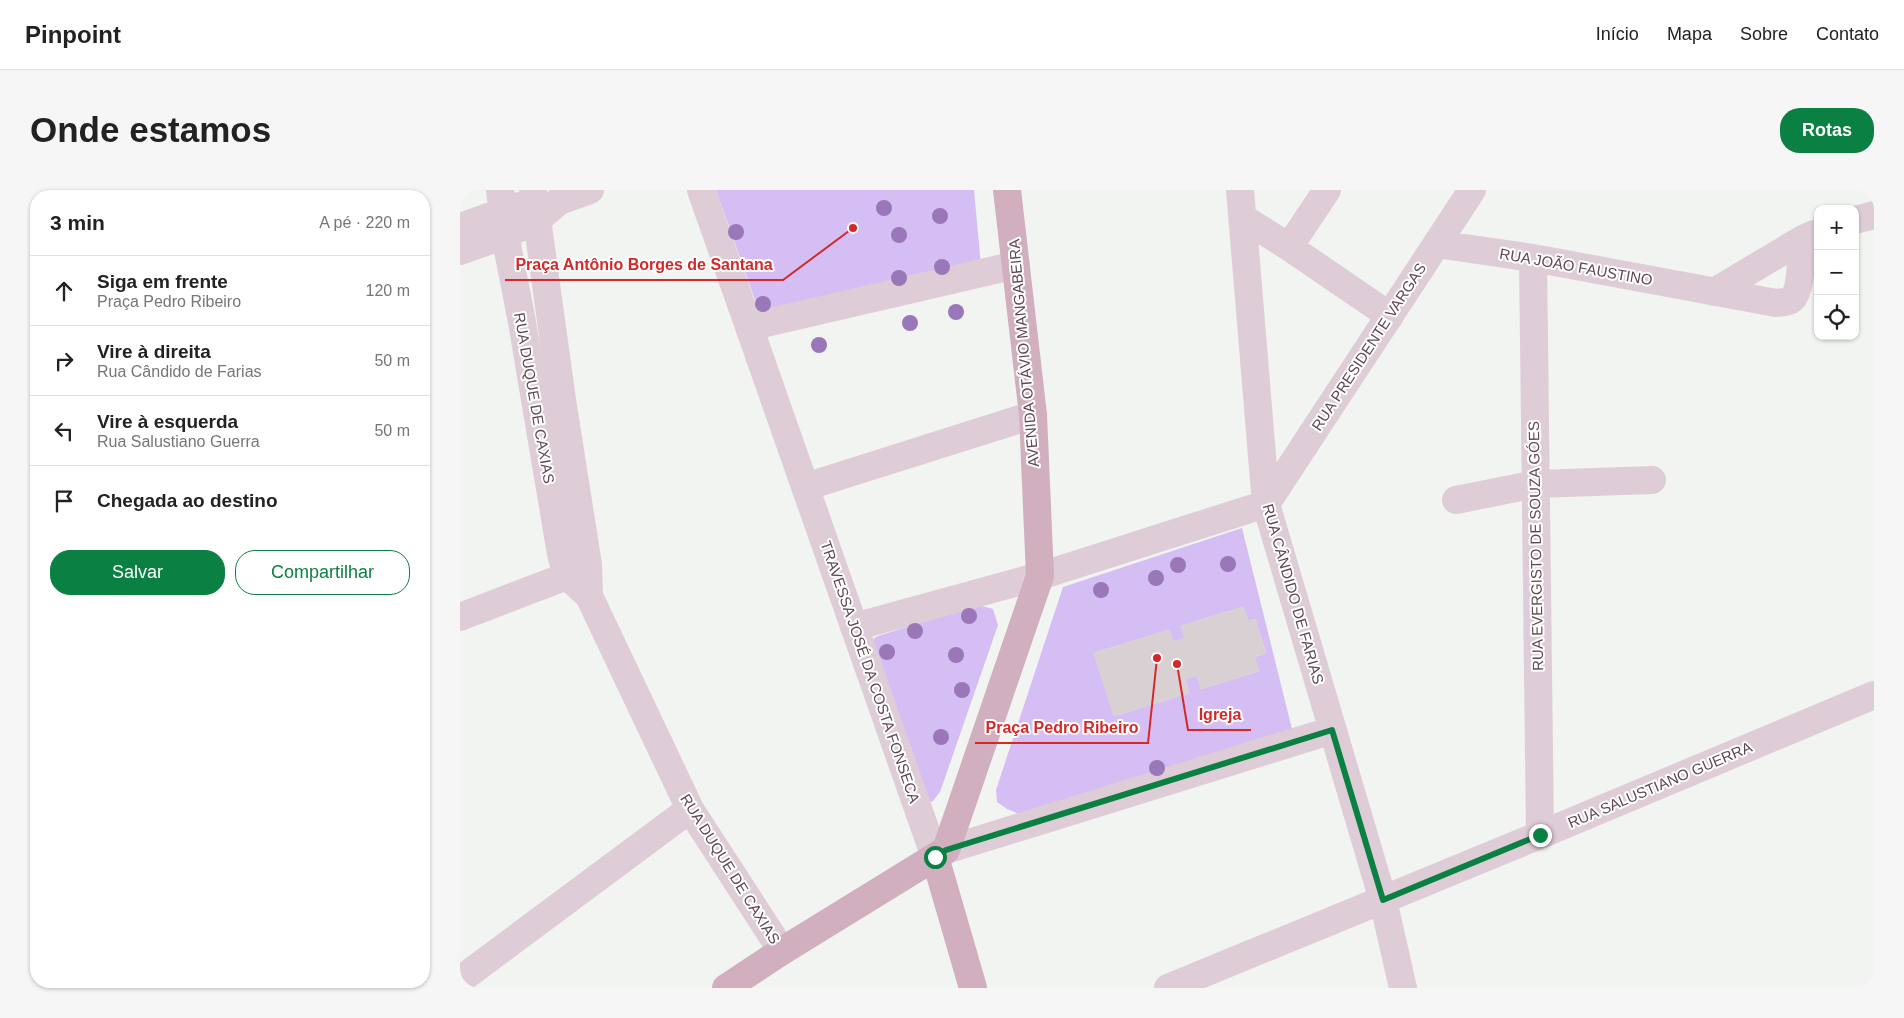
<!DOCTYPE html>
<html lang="pt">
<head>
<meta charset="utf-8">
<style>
	:root { --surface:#fff; --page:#f6f6f6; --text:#222; --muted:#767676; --line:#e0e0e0; --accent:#0b8043 }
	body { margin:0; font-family:Arial,sans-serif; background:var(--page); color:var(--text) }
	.controls { position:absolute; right:15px; top:15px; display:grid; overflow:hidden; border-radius:10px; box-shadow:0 1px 4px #0004 }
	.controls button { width:45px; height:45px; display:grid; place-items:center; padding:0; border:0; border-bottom:1px solid var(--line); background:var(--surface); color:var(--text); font:25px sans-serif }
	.stop { position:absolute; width:15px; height:15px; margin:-11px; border:4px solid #0b8043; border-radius:50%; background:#fff }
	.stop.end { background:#0b8043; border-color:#fff; box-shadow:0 1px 5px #0008 }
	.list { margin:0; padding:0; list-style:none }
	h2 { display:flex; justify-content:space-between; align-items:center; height:65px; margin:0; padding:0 20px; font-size:21px }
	h2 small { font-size:16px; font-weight:400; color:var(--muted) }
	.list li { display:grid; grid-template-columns:32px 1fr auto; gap:15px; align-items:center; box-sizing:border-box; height:70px; padding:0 20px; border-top:1px solid var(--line) }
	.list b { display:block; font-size:19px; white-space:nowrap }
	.list p { margin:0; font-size:16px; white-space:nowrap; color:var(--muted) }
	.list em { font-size:16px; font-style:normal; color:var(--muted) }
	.actions { display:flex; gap:10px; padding:15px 20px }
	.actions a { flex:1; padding:11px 0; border:1px solid var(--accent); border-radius:20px; text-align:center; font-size:18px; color:var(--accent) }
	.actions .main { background:var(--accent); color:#fff }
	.icon { flex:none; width:28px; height:28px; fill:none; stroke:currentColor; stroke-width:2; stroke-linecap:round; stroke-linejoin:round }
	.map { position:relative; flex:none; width:1414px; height:798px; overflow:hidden; border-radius:20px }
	header { display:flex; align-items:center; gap:30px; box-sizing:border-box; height:70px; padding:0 25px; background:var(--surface); border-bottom:1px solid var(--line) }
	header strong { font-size:24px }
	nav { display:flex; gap:28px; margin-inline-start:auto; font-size:18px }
	.intro { display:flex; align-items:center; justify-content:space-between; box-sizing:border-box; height:120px; padding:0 30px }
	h1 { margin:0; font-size:35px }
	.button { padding:12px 22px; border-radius:20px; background:var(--accent); color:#fff; font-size:18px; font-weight:700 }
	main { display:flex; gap:30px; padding:0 30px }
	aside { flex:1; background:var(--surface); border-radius:20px; box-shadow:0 1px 4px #0004 }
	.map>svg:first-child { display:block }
</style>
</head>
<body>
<header>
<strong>Pinpoint</strong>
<nav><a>Início</a><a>Mapa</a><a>Sobre</a><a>Contato</a></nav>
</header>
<div class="intro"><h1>Onde estamos</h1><a class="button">Rotas</a></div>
<main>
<aside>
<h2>3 min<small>A pé · 220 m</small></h2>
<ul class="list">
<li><svg class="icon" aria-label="ahead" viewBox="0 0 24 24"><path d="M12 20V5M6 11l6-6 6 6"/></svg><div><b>Siga em frente</b><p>Praça Pedro Ribeiro</p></div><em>120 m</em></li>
<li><svg class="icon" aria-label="right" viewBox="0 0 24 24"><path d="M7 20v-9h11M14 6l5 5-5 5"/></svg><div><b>Vire à direita</b><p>Rua Cândido de Farias</p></div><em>50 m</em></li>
<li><svg class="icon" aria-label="left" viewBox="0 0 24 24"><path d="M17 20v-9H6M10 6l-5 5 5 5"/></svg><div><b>Vire à esquerda</b><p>Rua Salustiano Guerra</p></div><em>50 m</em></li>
<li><svg class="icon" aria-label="arrive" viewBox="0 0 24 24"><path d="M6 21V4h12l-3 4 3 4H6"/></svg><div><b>Chegada ao destino</b></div></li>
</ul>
<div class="actions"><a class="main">Salvar</a><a>Compartilhar</a></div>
</aside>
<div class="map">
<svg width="1414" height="798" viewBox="0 0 1414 798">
	<rect width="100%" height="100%" fill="#f1f4f1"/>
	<path fill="#d4bef3" d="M256,0H514L521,76L299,121Z
		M782,338L832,539L564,626L547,619L537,612L536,600L603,397Z
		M518,415L533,419L538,435L480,602L472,612L466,609L413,449L418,446Z"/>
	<path fill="#d9d0d3" stroke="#ddd5d7" d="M783,417L788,431L795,429L806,463L794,467L799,481L741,499L737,485L725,489L729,503L654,526L634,463L709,440L713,452L725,448L721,436Z"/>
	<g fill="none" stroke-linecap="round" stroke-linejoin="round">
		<path stroke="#deccd6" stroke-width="28" d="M40,0L45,45L62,132L101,364L107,386L129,406L230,619L322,761
			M73,0L102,210L128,375L129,406
			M241,0L475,667
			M780,0L806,314L923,710L943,798
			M783,28L829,57L930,126
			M1395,30L1414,25
			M0,37L59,16
			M977,54L1073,68L1316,113C1322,112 1327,113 1332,109C1342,100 1341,62 1343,49
			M829,57L867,0
			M0,61L45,45L78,29L99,11L130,0
			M1073,68L1080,645
			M1254,102L1343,49L1354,44
			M289,137L556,75
			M345,297L573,225
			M996,310L1076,294L1192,290
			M0,427L107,386L125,377
			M394,437L580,386L806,314L1012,0
			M486,660L873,540
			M0,790L230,619
			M708,798L1080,645L1414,505"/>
		<path stroke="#d1afbf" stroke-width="28" d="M475,667L513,798
			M266,798L322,761L486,660L580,386L573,225L547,0"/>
	</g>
	<g fill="#9977b8">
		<circle cx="424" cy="18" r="8"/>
		<circle cx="480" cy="26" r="8"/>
		<circle cx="276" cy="42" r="8"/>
		<circle cx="439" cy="45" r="8"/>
		<circle cx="482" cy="77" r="8"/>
		<circle cx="439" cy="88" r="8"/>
		<circle cx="303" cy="114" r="8"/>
		<circle cx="496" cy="122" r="8"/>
		<circle cx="450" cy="133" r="8"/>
		<circle cx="359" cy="155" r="8"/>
		<circle cx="768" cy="374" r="8"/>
		<circle cx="718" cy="375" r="8"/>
		<circle cx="696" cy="388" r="8"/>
		<circle cx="641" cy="400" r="8"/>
		<circle cx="509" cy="426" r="8"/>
		<circle cx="455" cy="441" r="8"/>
		<circle cx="427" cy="462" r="8"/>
		<circle cx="496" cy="465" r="8"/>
		<circle cx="502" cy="500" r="8"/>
		<circle cx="481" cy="547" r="8"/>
		<circle cx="697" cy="578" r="8"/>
	</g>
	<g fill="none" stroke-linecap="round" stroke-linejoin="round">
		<path stroke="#0b8043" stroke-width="6" d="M475,667L486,660L872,540L923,710L1080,645"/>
	</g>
	<g text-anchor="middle" stroke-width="4" stroke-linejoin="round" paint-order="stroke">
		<g font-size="15" fill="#604753" stroke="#fff">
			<text transform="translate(1116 77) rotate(10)" y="5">RUA JOÃO FAUSTINO</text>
			<text transform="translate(909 157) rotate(-57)" y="5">RUA PRESIDENTE VARGAS</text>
			<text transform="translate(564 163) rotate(-95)" y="5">AVENIDA OTÁVIO MANGABEIRA</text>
			<text transform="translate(74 208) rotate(80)" y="5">RUA DUQUE DE CAXIAS</text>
			<text transform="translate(1076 356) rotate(-91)" y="5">RUA EVERGISTO DE SOUZA GÓES</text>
			<text transform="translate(833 404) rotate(74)" y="5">RUA CÂNDIDO DE FARIAS</text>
			<text transform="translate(410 482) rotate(71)" y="5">TRAVESSA JOSÉ DA COSTA FONSECA</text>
			<text transform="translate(1200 595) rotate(-23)" y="5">RUA SALUSTIANO GUERRA</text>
			<text transform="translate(270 679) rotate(58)" y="5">RUA DUQUE DE CAXIAS</text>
		</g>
	</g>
	<path fill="none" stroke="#d62828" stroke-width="2" d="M393 38L323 90H45M717 474L728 540H791M697 468L688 553H515"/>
	<g fill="#d62828" stroke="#fff" stroke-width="2">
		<circle cx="393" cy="38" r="5"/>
		<circle cx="717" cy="474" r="5"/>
		<circle cx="697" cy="468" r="5"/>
	</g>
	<g font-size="16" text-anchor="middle" font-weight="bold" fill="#d62828" stroke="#fff" stroke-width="4" stroke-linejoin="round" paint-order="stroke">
		<text x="184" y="80">Praça Antônio Borges de Santana</text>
		<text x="760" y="530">Igreja</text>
		<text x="602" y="543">Praça Pedro Ribeiro</text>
	</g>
</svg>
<div class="controls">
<button>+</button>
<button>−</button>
<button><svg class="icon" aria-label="locate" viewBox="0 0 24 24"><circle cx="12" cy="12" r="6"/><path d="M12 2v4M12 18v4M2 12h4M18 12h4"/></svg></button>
</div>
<div class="stop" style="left:475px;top:667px"></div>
<div class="stop end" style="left:1080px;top:645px"></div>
</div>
</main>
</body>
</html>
